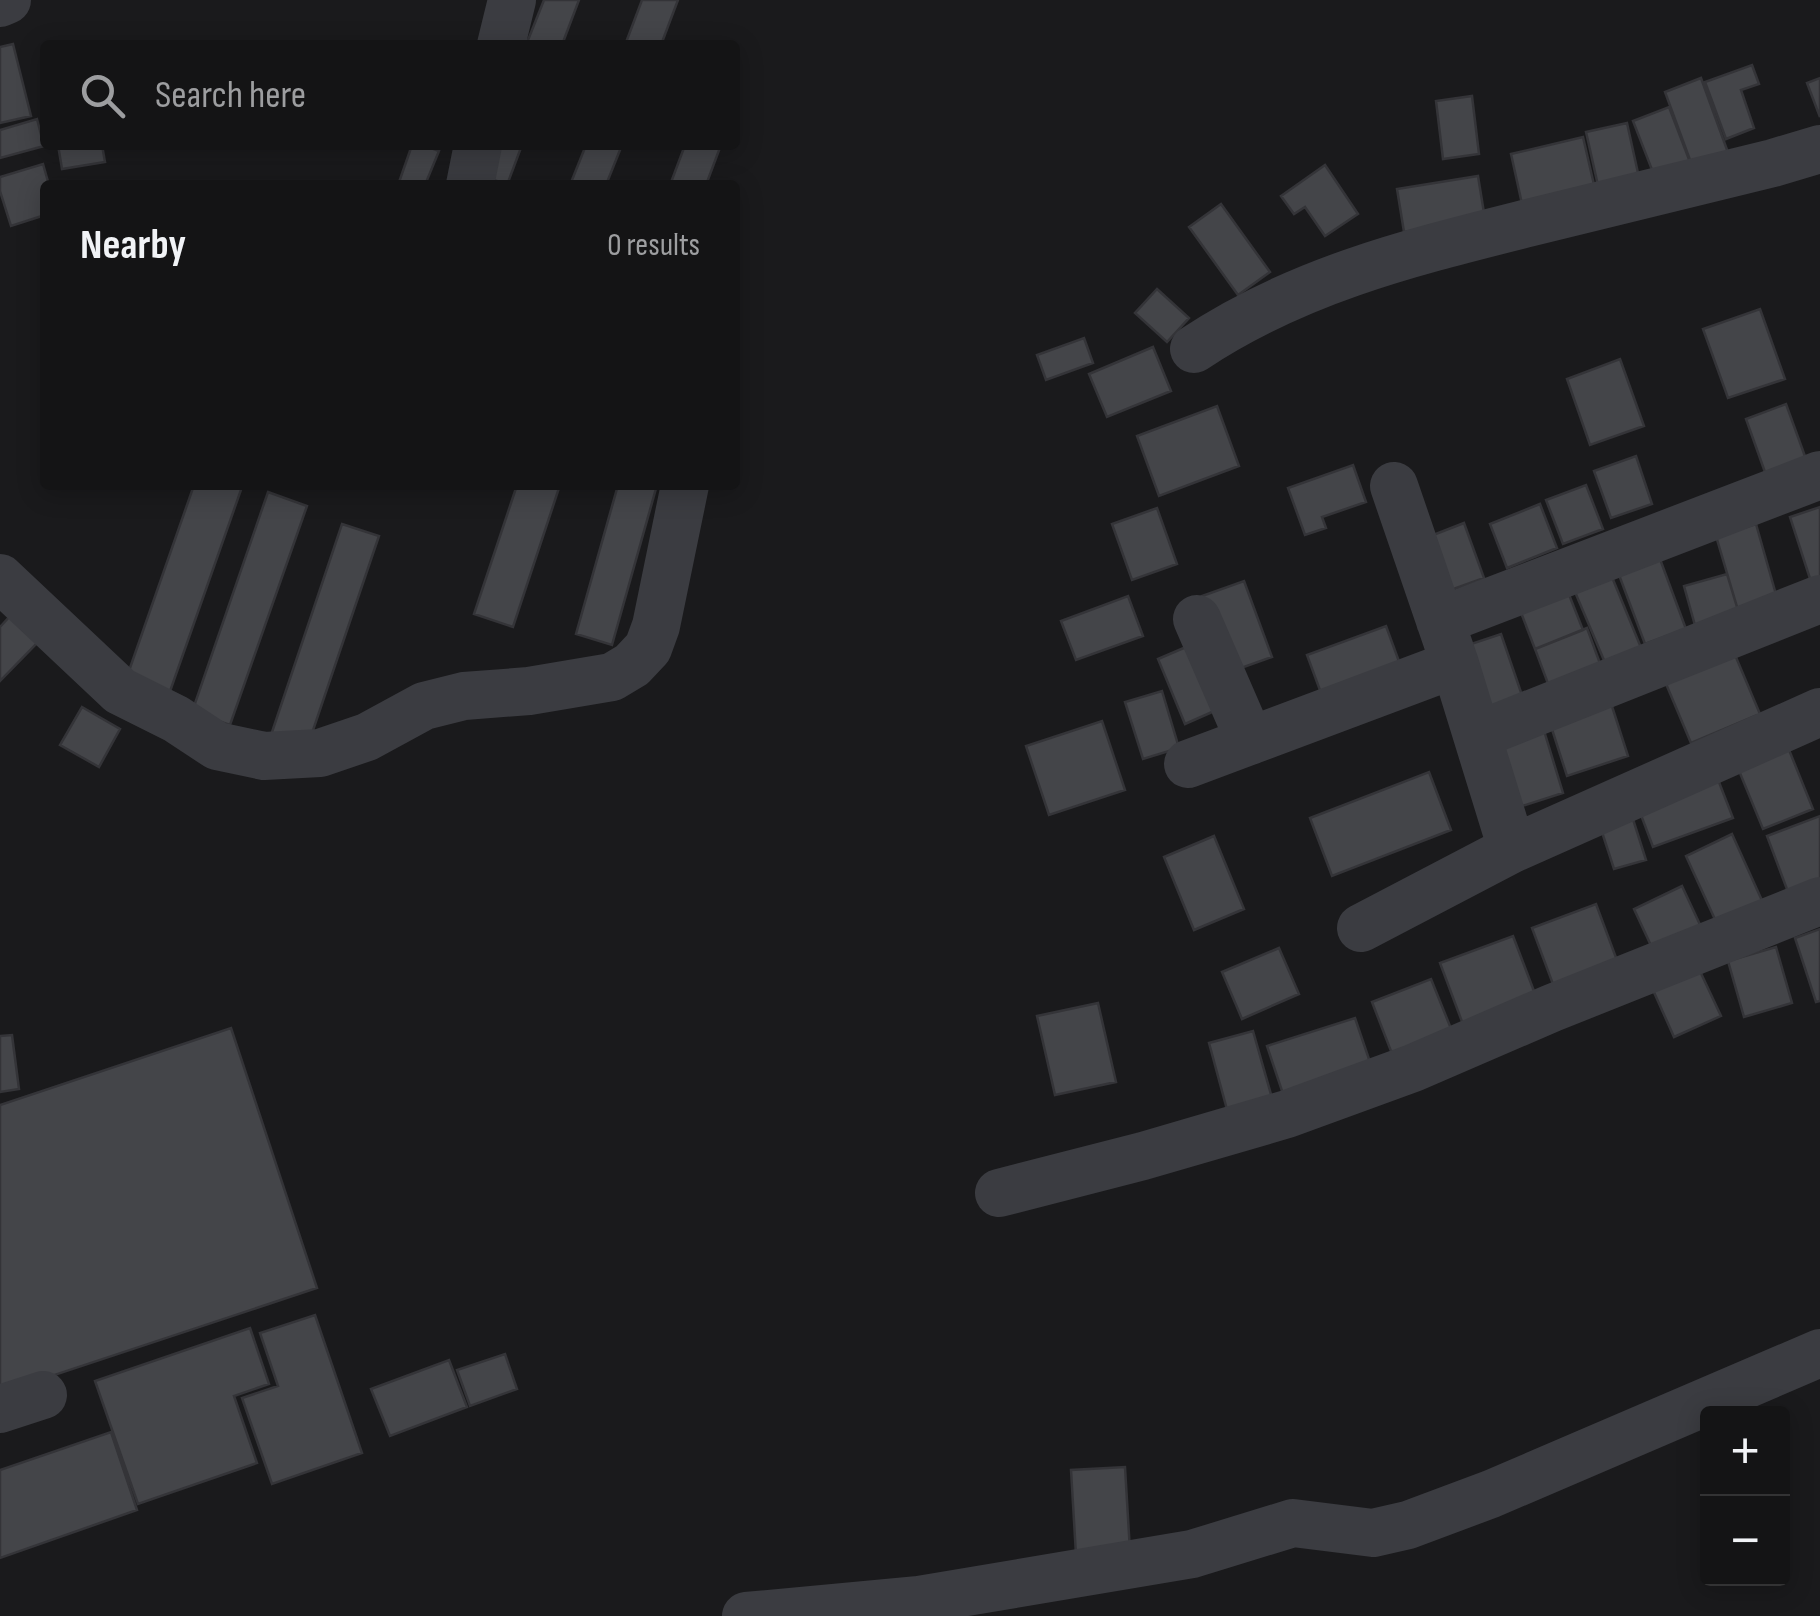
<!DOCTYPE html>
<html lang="en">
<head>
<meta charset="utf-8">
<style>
	:root { --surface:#141415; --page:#1d1d1e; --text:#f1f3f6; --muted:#9d9ea0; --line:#333334 }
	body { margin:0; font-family:"Sofia Sans Condensed",sans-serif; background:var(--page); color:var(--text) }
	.controls { position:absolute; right:30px; bottom:30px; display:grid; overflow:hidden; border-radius:10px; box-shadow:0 5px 25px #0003 }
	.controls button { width:90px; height:90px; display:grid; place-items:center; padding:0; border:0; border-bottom:2px solid var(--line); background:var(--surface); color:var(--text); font:50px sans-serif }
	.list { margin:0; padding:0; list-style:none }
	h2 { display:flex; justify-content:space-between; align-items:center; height:130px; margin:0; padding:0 40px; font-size:42px }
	h2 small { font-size:32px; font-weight:400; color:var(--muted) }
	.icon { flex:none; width:55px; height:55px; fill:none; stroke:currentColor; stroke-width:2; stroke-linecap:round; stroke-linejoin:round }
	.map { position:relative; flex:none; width:1820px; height:1616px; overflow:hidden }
	.search { position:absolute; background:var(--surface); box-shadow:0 5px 25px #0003; left:40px; top:40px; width:700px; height:110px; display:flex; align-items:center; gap:25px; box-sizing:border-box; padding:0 35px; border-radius:10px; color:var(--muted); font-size:38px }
	.panel { position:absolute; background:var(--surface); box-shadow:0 5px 25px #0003; left:40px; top:180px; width:700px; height:310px; border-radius:10px }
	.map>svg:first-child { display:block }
</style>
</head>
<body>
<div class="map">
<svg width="1820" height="1616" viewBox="0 0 1820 1616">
	<rect width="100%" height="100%" fill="#1a1a1c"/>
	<path fill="#444549" stroke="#343438" stroke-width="2.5" d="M544,0H579L562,45H526Z
		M642,0H678L661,45H625Z
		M13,44L31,116L0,123V47Z
		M1752,65L1759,84L1741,90L1754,128L1726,139L1705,82Z
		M1701,78L1730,158L1694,171L1665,92Z
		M1820,78V117L1807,83Z
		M1472,96L1479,154L1443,159L1436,101Z
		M1669,107L1690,162L1654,175L1633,121Z
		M37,119L44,146L0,158V130Z
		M1627,123L1640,182L1599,190L1586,132Z
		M1583,137L1595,189L1522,204L1511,154Z
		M58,145H102L105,162L62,169Z
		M412,145H423L439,151L425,185H398Z
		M487,145H522L507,185L476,173Z
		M586,145H622L606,185H570Z
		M685,145H721L706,185H670Z
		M43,164L49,185H45V215L11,226L0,191V177Z
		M1325,165L1358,214L1325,236L1305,207L1294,214L1281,196Z
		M1478,176L1485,219L1404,232L1397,189Z
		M1221,204L1270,272L1238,295L1189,227Z
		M1157,289L1189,318L1167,342L1135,313Z
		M1760,309L1785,379L1728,398L1703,329Z
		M1084,338L1093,363L1046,380L1037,355Z
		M1153,347L1171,391L1107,417L1089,374Z
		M1620,359L1644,426L1590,445L1567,379Z
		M1786,404L1806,459L1766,475L1746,419Z
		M1217,406L1239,466L1159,496L1137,436Z
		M1636,456L1652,504L1611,518L1594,471Z
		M1353,465L1366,502L1322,517L1326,528L1305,535L1288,488Z
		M194,485L242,487L167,700L124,685Z
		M517,485H560L513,627L474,614Z
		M618,485H657L612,645L576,634Z
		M1586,485L1603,529L1563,544L1546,500Z
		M268,492L307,506L230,725L192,712Z
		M1540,504L1557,548L1507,568L1490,524Z
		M1820,507V586L1813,588L1790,517Z
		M1157,508L1177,564L1132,580L1112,524Z
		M1464,523L1484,578L1448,591L1428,537Z
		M342,524L379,536L306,751L270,738Z
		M1756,524L1779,605L1740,617L1716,536Z
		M1660,559L1686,629L1645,644L1619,575Z
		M1727,574L1740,617L1696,629L1684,586Z
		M1612,577L1642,650L1606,665L1575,592Z
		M1244,581L1272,657L1230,672L1202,596Z
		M1568,592L1583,630L1535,649L1520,610Z
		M1128,596L1143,636L1076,660L1061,621Z
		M11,615L39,641L0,681V627Z
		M1386,626L1404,675L1325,704L1307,655Z
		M1587,628L1605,677L1553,697L1535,649Z
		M1501,634L1524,701L1482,716L1459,648Z
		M1730,643L1760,714L1691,743L1661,672Z
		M1193,644L1219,709L1185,724L1158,659Z
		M1162,691L1179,748L1143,759L1125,702Z
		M1610,700L1628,756L1567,776L1549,720Z
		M82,707L120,729L99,767L60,745Z
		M1102,721L1125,790L1049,815L1026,746Z
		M1542,724L1563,793L1516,808L1495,739Z
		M1785,740L1813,809L1763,829L1735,761Z
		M1429,772L1451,830L1332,876L1310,818Z
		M1717,777L1733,818L1653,847L1638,807Z
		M1632,816L1646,860L1614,869L1600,826Z
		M1820,816V889L1791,900L1767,836Z
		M1732,834L1764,905L1718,926L1686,856Z
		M1214,836L1244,909L1194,930L1164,857Z
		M1682,886L1702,929L1654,952L1634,909Z
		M1596,904L1621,971L1557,995L1532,928Z
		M1820,929V1001L1816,1002L1795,938Z
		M1513,936L1537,999L1464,1027L1440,963Z
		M1776,947L1792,1003L1744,1017L1728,961Z
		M1279,948L1299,994L1242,1019L1222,972Z
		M1699,969L1721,1016L1674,1037L1653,990Z
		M1431,979L1454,1036L1394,1059L1372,1002Z
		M1098,1003L1116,1082L1055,1095L1037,1016Z
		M1355,1018L1371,1065L1283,1094L1267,1046Z
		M231,1028L317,1288L0,1393V1105Z
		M1253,1031L1274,1105L1229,1117L1209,1043Z
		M12,1035L19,1089L0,1092V1036Z
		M315,1315L362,1453L272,1484L242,1398L278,1386L260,1333Z
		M250,1328L269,1384L234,1396L257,1463L138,1504L95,1381Z
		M505,1354L517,1389L470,1406L457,1370Z
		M449,1360L467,1407L390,1436L371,1389Z
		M111,1432L137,1510L0,1558V1470Z
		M1125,1467L1130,1551L1076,1555L1071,1470Z"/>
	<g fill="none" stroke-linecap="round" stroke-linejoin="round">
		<path stroke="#3b3c41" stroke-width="48" d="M0,3L7,0
			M501,45L512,0
			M470,185L478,145
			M1194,349C1298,280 1409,253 1528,223C1610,203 1692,183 1773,163L1820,149
			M1394,486L1455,664L1512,849
			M0,578L120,691L176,719L217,746L264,756L320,753L367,737L424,706L464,696L529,691L612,677L632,665L648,648L656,626L685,485
			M1197,619L1250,741
			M1440,621L1820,475
			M1478,735L1820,599
			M1188,764L1455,664
			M1361,928L1512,849L1820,712
			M999,1193L1143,1156L1287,1114L1413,1068L1552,1008L1820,901
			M0,1409L43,1395
			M746,1616L919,1600L1192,1554L1293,1523L1373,1533L1408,1525L1491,1494L1820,1353"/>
	</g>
</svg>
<div class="controls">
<button>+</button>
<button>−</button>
</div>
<div class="search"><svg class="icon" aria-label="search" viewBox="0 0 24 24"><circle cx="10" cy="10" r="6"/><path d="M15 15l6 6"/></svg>Search here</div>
<section class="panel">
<h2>Nearby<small>0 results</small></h2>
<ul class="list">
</ul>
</section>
</div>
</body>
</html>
